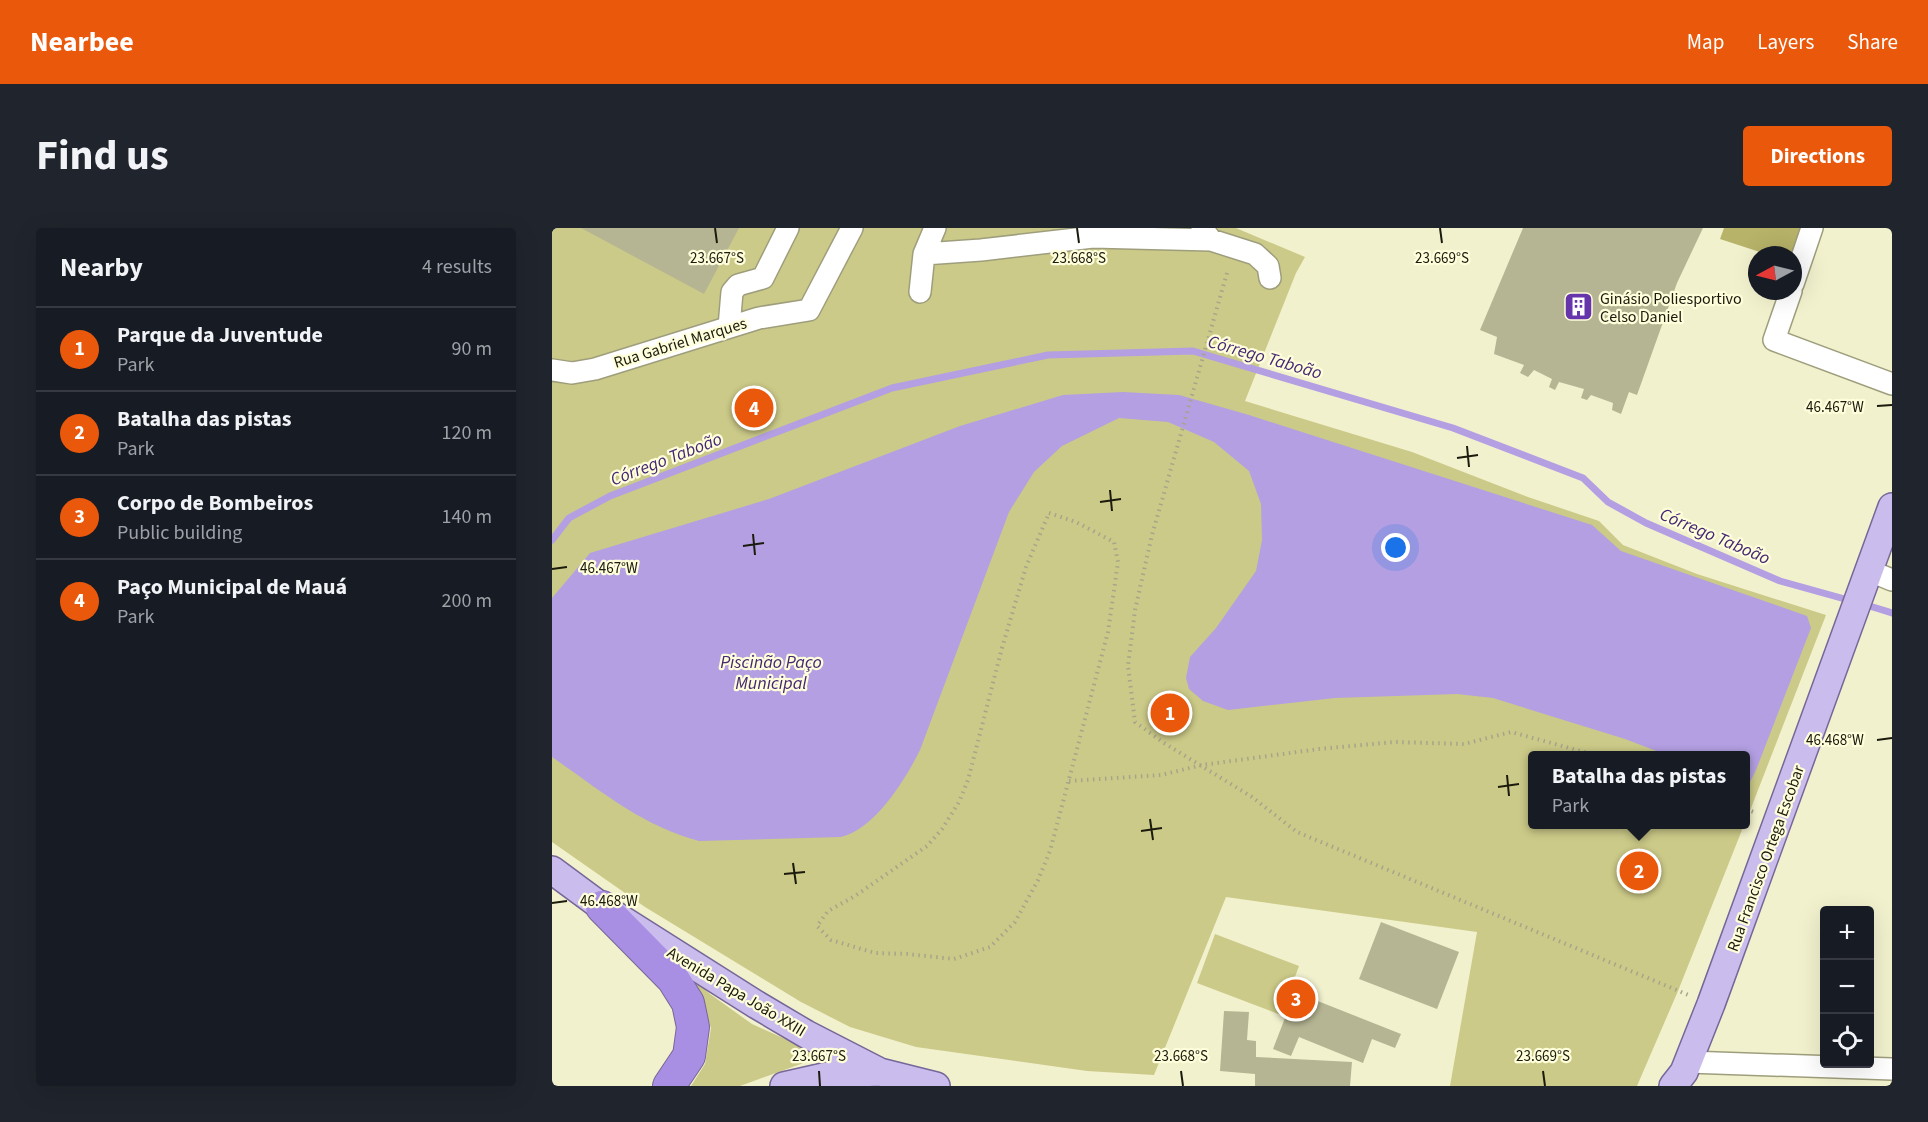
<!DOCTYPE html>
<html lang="en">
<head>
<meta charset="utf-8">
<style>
	:root { --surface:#171b24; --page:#20242c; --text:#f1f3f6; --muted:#9ea1a6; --line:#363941; --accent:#ea580c }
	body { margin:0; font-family:"Source Sans 3",sans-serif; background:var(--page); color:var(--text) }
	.controls { position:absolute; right:18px; bottom:18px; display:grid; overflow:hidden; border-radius:6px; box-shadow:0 6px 24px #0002 }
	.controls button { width:54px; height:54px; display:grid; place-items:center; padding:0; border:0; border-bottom:2px solid var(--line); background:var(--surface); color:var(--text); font:30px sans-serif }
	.compass { position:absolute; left:1196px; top:18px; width:54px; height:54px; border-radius:50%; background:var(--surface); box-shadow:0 6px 24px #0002; rotate:263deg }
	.you { position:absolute; left:844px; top:320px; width:21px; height:21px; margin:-15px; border:4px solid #fff; border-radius:50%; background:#1a73e8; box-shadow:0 0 0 9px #1a73e833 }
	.badge { display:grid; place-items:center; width:39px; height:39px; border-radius:50%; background:var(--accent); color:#fff; font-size:20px; font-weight:700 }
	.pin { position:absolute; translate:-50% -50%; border:3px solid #fff; box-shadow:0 2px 6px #0006 }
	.popup { position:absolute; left:976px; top:523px; width:222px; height:78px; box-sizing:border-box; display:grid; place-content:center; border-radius:6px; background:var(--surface); filter:drop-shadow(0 2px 4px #0005); font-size:20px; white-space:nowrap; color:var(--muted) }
	.popup b { font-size:22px; color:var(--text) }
	.popup::after { content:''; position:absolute; left:50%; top:100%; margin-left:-12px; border:12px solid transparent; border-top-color:var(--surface) }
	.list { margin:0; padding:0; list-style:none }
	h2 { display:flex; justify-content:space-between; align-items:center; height:78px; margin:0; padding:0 24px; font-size:26px }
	h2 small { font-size:20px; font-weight:400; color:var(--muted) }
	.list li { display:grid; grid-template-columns:39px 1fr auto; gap:18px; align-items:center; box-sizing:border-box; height:84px; padding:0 24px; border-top:2px solid var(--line) }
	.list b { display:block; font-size:22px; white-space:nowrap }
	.list p { margin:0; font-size:20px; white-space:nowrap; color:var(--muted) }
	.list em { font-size:20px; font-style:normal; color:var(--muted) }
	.icon { flex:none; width:33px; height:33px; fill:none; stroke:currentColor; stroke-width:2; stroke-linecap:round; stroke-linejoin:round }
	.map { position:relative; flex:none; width:1340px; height:858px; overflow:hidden; border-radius:6px }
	header { display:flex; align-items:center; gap:36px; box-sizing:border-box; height:84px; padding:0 30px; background:var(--accent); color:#fff }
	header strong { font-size:28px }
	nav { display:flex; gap:33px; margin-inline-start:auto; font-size:21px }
	.intro { display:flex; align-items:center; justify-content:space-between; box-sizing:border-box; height:144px; padding:0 36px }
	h1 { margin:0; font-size:42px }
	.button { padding:15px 27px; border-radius:6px; background:var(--accent); color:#fff; font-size:21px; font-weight:700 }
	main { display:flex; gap:36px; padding:0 36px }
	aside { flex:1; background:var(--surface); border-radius:6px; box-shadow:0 6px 24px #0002 }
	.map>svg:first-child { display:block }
</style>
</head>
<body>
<header>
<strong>Nearbee</strong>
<nav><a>Map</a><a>Layers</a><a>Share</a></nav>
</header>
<div class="intro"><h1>Find us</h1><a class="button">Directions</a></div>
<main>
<aside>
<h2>Nearby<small>4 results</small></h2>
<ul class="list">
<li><span class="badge">1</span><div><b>Parque da Juventude</b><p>Park</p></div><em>90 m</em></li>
<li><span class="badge">2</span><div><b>Batalha das pistas</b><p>Park</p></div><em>120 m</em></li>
<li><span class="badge">3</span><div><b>Corpo de Bombeiros</b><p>Public building</p></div><em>140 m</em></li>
<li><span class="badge">4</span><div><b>Paço Municipal de Mauá</b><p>Park</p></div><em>200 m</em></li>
</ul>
</aside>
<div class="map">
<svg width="1340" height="858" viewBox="0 0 1340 858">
	<rect width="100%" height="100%" fill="#f2f1ce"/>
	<path fill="#ccca88" d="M0,0H684L753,29L744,45L693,173L860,224L976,269L1047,293L1071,317L1145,346L1274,387L1194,593V528H980V596L1192,597L1126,763L1085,858H898L925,704L674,669L602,847L535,843L364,819L298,799L249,774L93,679L0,614Z
		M663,706L747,738L729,787L645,755Z
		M142,750L158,766L200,796L271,828L188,858H139L153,836L159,800Z"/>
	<path fill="#b7b369" d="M1172,0H1250L1240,27H1217L1168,11Z"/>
	<path fill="#b39fe2" d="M571,164L627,167L697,187L1040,297L1069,323L1255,388L1259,400L1204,542L1197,556H1194V528L1115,527L1073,511L941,470L905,466L783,470L676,482L651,473L637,461L634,450L638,429L664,400L704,343L710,312L709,276L697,243L662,214L616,194L567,190L510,218L482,244L457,284L368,522C353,552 323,601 289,609L147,613C90,598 48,562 0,529V370L38,325L217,271L408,198L511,167Z"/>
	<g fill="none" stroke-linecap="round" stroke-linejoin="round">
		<path stroke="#b39fe2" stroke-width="7" d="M0,312L17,290L58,268L340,160L496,127L641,123L901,200L1031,250L1056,274L1094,295L1228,353L1300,373
			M1311,376L1340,385"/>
	</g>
	<path fill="#b6b593" d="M29,0H187L152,66Z
		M971,0H1151L1125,55L1085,167L1077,164L1069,186L1060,182L1061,175L1039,167L1035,172L1029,170L1032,161L1007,154L1003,162L997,159L1000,151L982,142L976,149L968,145L972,137L942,126L945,109L928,102Z
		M829,694L907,724L885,781L807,751Z
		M743,764L849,806L843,820L820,811L811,835L747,809L739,828L721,821Z
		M672,783L697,784L695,812L704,813V829L800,834L798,858H703V846L668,843Z"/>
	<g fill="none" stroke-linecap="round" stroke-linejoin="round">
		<defs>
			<path id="minor" d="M650,0L659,12L703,26L716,38L718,50
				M372,26L429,22L541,9L659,12
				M1241,56L1260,0
				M1239,63L1222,112L1340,156
				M368,64L372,26L383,0
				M177,99L180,64L186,57L211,50L236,0
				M0,142L20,145L43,141L207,90L257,82L300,0
				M1318,343L1340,352
				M1136,834L1340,841"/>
			<path id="major" d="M0,642L50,679L205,777L254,806L328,844L384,858
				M232,858L285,846L327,844
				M1121,858L1132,844L1159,776L1340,279"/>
			<path id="highway" d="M50,679L121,751L136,775L141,799L137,828L117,858"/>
		</defs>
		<use href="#minor" stroke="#9e9e7d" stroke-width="24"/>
		<use href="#major" stroke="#776698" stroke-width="30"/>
		<use href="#highway" stroke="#776698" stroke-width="34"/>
		<path stroke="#a6a58a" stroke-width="4" stroke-dasharray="1.5 4.5" stroke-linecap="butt" d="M675,45L600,307L583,382L576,438L583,494L612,515L700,569L745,604L1139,768
			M497,285L524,294L562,314L566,334L556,404L498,623L486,652L463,694L438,719L402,731L355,726L323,725L279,712L265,698L276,683L303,668L375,618L390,601L407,574L416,552L450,420L474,339Z
			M517,553L609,547L650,537L767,521L842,514L912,516L959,504L1047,528
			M1194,581L1204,585"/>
		<use href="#minor" stroke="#fff" stroke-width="21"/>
		<use href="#major" stroke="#cbbcee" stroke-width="27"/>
		<use href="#highway" stroke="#a98fe3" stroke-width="32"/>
	</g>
	<path fill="none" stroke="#1a1a0d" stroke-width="2" d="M163,0L165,15M525,0L527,15M888,0L890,15M1325,178L1340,177M915,218L917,239M905,230L926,227M558,262L560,283M548,274L569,271M201,306L203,327M191,318L212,315M0,341L15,339M1325,512L1340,510M955,547L957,568M946,559L967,556M598,591L601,612M589,603L610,600M241,635L244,656M232,646L253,644M0,675L15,673M267,843L268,858M629,843L631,858M991,843L993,858"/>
	<defs>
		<symbol id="building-square" viewBox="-11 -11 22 22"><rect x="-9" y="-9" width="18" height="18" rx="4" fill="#6635ac" stroke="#fffedb"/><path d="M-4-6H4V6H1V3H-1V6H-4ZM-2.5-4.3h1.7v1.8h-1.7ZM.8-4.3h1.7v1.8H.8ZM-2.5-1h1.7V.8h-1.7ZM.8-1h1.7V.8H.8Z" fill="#fff"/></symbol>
	</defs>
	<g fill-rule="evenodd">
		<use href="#building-square" x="1010" y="62" width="33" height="33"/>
	</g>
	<g text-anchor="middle" stroke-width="4.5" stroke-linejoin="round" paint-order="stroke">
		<g font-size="16" fill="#1a1a0d" stroke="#fffedb" text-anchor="start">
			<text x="1048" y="76">Ginásio Poliesportivo<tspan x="1048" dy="18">Celso Daniel</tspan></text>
		</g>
		<g font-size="16" fill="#1a1a0d" stroke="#fffedb">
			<text transform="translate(128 114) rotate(-17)" y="6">Rua Gabriel Marques</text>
			<text transform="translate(1213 630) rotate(-70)" y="6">Rua Francisco Ortega Escobar</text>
			<text transform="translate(185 763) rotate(31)" y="6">Avenida Papa João XXIII</text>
		</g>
		<g font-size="18" font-style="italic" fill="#452774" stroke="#fffedb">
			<text transform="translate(713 129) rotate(16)" y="6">Córrego Taboão</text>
			<text transform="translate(114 231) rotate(-21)" y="6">Córrego Taboão</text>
			<text transform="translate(1163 308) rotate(23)" y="6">Córrego Taboão</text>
			<text x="219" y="440">Piscinão Paço<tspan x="219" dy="21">Municipal</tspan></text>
		</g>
	</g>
	<g font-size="15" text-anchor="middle" fill="#1a1a0d" stroke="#fffedb" stroke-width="4.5" stroke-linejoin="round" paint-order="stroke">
		<text x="165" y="35">23.667°S</text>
		<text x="527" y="35">23.668°S</text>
		<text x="890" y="35">23.669°S</text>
		<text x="1283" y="184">46.467°W</text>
		<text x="57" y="345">46.467°W</text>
		<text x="1283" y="517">46.468°W</text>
		<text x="57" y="678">46.468°W</text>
		<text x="267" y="833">23.667°S</text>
		<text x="629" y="833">23.668°S</text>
		<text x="991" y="833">23.669°S</text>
	</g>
</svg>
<div class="controls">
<button>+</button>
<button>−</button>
<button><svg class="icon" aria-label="locate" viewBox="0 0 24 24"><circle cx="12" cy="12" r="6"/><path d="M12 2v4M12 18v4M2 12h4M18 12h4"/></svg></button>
</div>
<svg class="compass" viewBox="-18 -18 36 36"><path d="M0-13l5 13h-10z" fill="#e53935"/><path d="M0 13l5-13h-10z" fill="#9ea1a6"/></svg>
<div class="you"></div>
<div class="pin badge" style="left:618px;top:485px">1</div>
<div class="pin badge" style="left:1087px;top:643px">2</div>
<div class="popup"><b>Batalha das pistas</b>Park</div>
<div class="pin badge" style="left:744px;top:771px">3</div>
<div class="pin badge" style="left:202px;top:180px">4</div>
</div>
</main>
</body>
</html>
